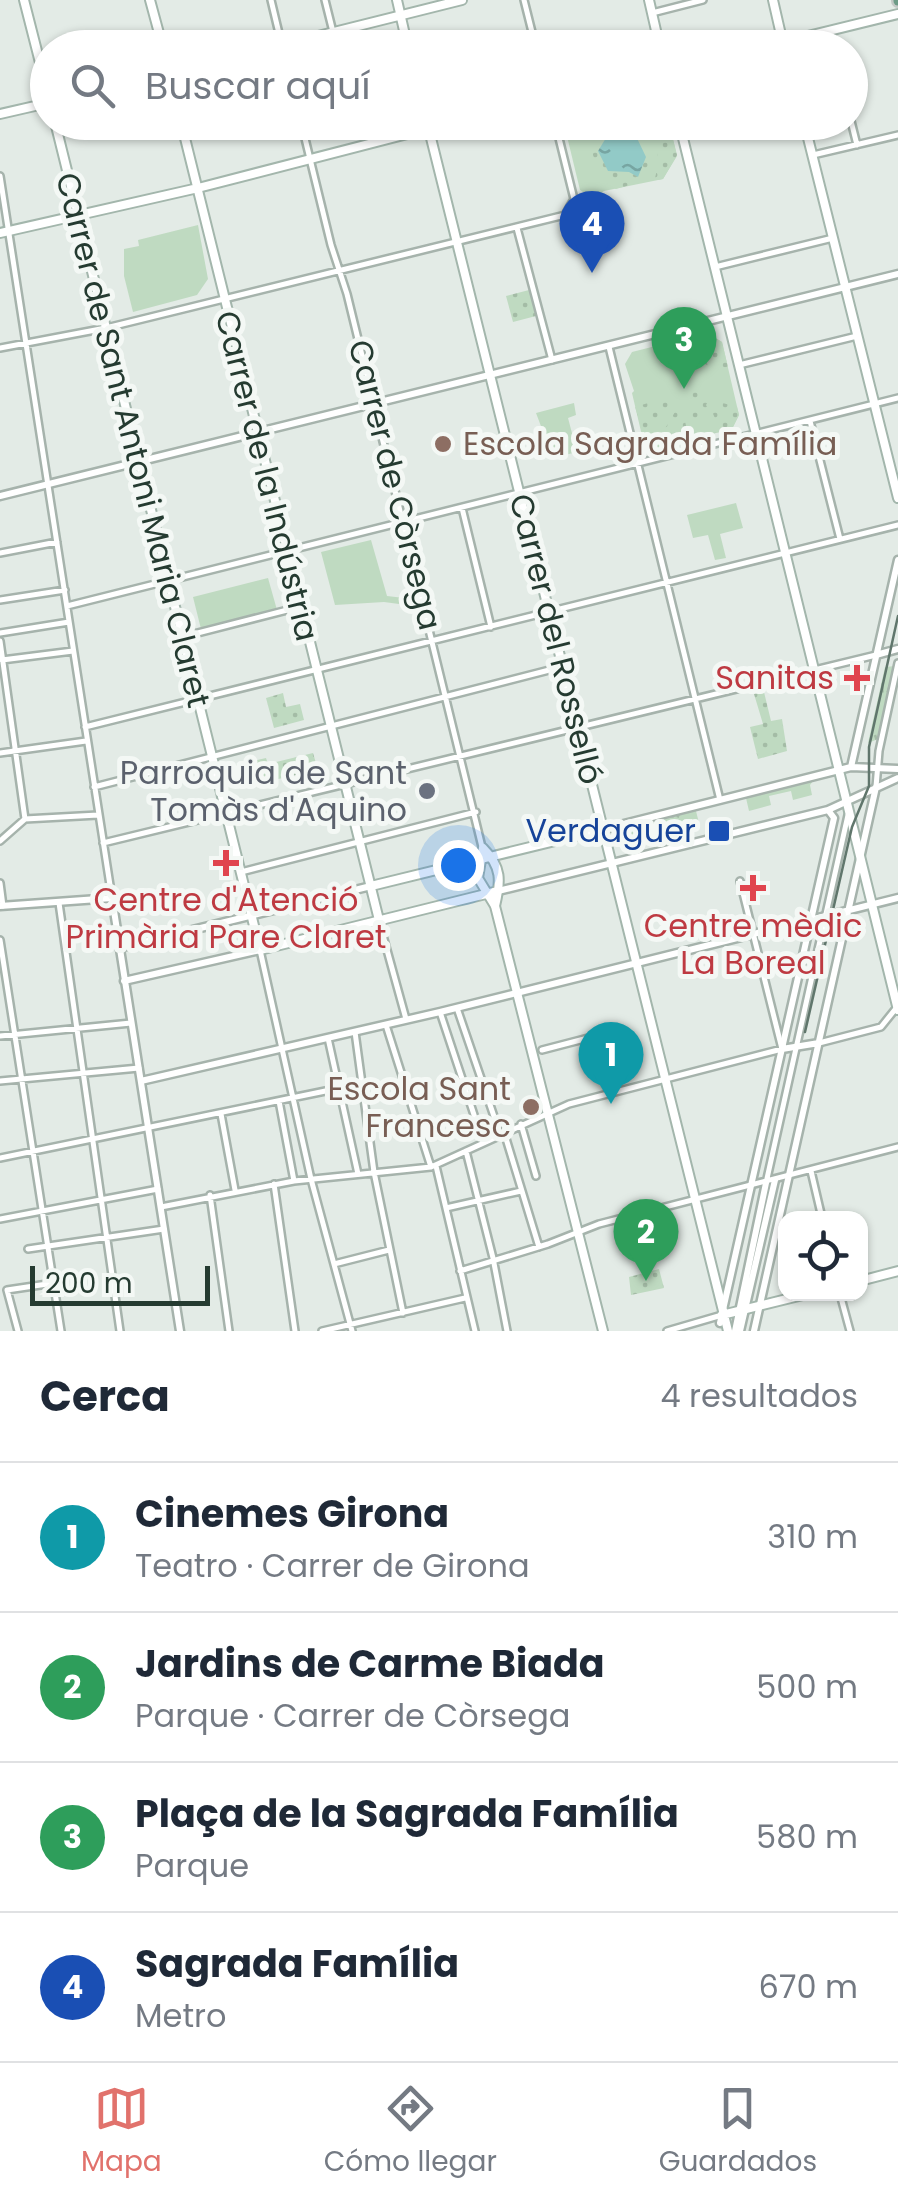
<!DOCTYPE html>
<html lang="es">
<head>
<meta charset="utf-8">
<style>
	:root { --surface:#fff; --page:#f2f2f3; --text:#1f2937; --muted:#747a83; --line:#e0e1e3; --accent:#e1726c }
	body { margin:0; font-family:Poppins,sans-serif; background:var(--page); color:var(--text) }
	.controls { position:absolute; right:30px; bottom:30px; display:grid; overflow:hidden; border-radius:20px; box-shadow:0 2px 8px #0004 }
	.controls button { width:90px; height:90px; display:grid; place-items:center; padding:0; border:0; border-bottom:2px solid var(--line); background:var(--surface); color:var(--text); font:50px sans-serif }
	.scale { position:absolute; left:30px; bottom:25px; width:180px; box-sizing:border-box; padding-left:10px; border:5px solid #253b31; border-top:0; font-size:28px; line-height:35px; white-space:nowrap; color:#253b31; -webkit-text-stroke:8px #f4f8f5; paint-order:stroke }
	.you { position:absolute; left:458px; top:865px; width:35px; height:35px; margin:-25px; border:8px solid #fff; border-radius:50%; background:#1a73e8; box-shadow:0 0 0 15px #1a73e833 }
	.badge { display:grid; place-items:center; width:65px; height:65px; border-radius:50%; background:var(--accent); color:#fff; font-size:32px; font-weight:700 }
	.pin { position:absolute; translate:-50% -82px; filter:drop-shadow(0 2px 5px #0008) }
	.pin::after { content:''; position:absolute; top:52px; width:35px; height:30px; background:inherit; clip-path:polygon(0 0,100% 0,50% 100%) }
	.list { margin:0; padding:0; list-style:none }
	h2 { display:flex; justify-content:space-between; align-items:center; height:130px; margin:0; padding:0 40px; font-size:42px }
	h2 small { font-size:32px; font-weight:400; color:var(--muted) }
	.list li { display:grid; grid-template-columns:65px 1fr auto; gap:30px; align-items:center; box-sizing:border-box; height:150px; padding:0 40px; border-top:2px solid var(--line) }
	.list b { display:block; font-size:38px; white-space:nowrap }
	.list p { margin:0; font-size:32px; white-space:nowrap; color:var(--muted) }
	.list em { font-size:32px; font-style:normal; color:var(--muted) }
	.icon { flex:none; width:55px; height:55px; fill:none; stroke:currentColor; stroke-width:2; stroke-linecap:round; stroke-linejoin:round }
	.map { position:relative; flex:none; width:898px; height:1331px; overflow:hidden }
	.search { position:absolute; background:var(--surface); box-shadow:0 2px 8px #0004; left:30px; right:30px; top:30px; height:110px; display:flex; align-items:center; gap:25px; box-sizing:border-box; padding:0 35px; border-radius:55px; color:var(--muted); font-size:38px }
	.sheet { height:730px; background:var(--surface) }
	nav { display:flex; justify-content:space-around; align-items:center; box-sizing:border-box; height:140px; border-top:2px solid var(--line); background:var(--surface); font-size:28px; color:var(--muted) }
	nav a { display:grid; justify-items:center; gap:5px }
	nav .on { color:var(--accent) }
	.map>svg:first-child { display:block }
</style>
</head>
<body>
<div class="map">
<svg width="898" height="1331" viewBox="0 0 898 1331">
	<defs>
		<pattern id="grass-tufts" width="24" height="20" patternUnits="userSpaceOnUse" patternTransform="scale(2.5)"><rect width="24" height="20" fill="#bfdac1"/><path d="M3 7l-1-3M5 7V3M7 7l1-3M15 17l-1-3M17 17v-4M19 17l1-3" fill="none" stroke="#a4bca6"/></pattern>
		<pattern id="garden-dots" width="8" height="8" patternUnits="userSpaceOnUse" patternTransform="scale(2.5)"><rect width="8" height="8" fill="#bfdac1"/><path d="M2 2h.1M6 6h.1" fill="none" stroke="#a4bca6" stroke-width="1.8" stroke-linecap="round"/></pattern>
		<pattern id="water-ripples" width="26" height="14" patternUnits="userSpaceOnUse" patternTransform="scale(2.5)"><rect width="26" height="14" fill="#92cac7"/><path d="M2 4q2-2 4 0t4 0M15 11q2-2 4 0t4 0" fill="none" stroke="#77a5a2"/></pattern>
	</defs>
	<rect width="100%" height="100%" fill="#e3ebe6"/>
	<path fill="url(#grass-tufts)" d="M895,666L878,739L868,743L885,667Z
		M813,781L810,785L812,795L793,800L791,791L769,796L771,805L749,811L746,798Z
		M696,811L699,823L677,829L675,820L648,827L650,835L632,840L629,827Z"/>
	<path fill="#bfdac1" d="M574,122L669,123L677,156L663,179L604,191L594,199L580,190L565,128Z
		M198,225L208,279L197,295L133,312L124,276V249L139,246L138,240Z
		M707,333L722,342L739,415L732,429L656,448L643,440L632,393L634,391L625,364L632,352Z
		M574,403L576,415L568,418L577,452L553,458L536,413Z
		M736,503L743,528L720,534L726,558L715,560L708,535L693,538L687,515Z
		M371,540L387,596L413,599L414,606L384,602L335,605L321,552Z
		M268,578L277,610L201,629L193,597Z"/>
	<path fill="url(#garden-dots)" d="M660,122L669,123L677,155L663,179L658,180L655,178C661,158 654,142 660,122Z
		M621,128L640,131V135L621,131L605,137L616,173L639,175L646,157L651,153L653,159L647,180L616,189C600,182 596,166 592,151L607,132Z
		M529,290L536,316L513,322L506,296Z
		M707,333L722,342L728,367C711,370 696,361 684,349L682,339Z
		M691,386L710,398L706,405L710,413L697,421L704,430L719,427L709,405L712,400L737,407L739,415L732,429L698,437L686,393Z
		M671,396L673,397L646,442L635,407Z
		M681,402L689,440L655,448L654,447Z
		M764,692L771,721L782,719L787,751L758,759L750,727L763,724L754,694Z
		M283,693L286,707L300,704L304,720L274,728L266,698Z
		M313,753L318,770L239,788L234,765L266,758L268,764Z
		M659,1269L664,1288L631,1295L629,1277Z"/>
	<path fill="url(#water-ripples)" d="M621,131L635,134L646,157L638,177L629,172L608,171L598,151L609,133Z"/>
	<g fill="none" stroke-linecap="round" stroke-linejoin="round">
		<defs>
			<path id="minor" d="M271,0L282,46
				M325,0L333,32
				M524,0L536,48
				M652,13L703,0
				M830,31L834,48
				M850,117L857,145
				M301,122L331,245L347,294L482,847
				M813,155L898,135
				M0,176L112,898
				M517,228L552,360
				M715,267L833,238
				M609,347L720,800
				M0,348L106,328L565,215L574,199L555,122
				M739,365L857,336
				M810,421L840,539
				M462,508L491,627
				M0,553L57,542
				M0,600L65,590
				M67,606L898,398
				M0,633L69,622
				M182,637L299,607
				M0,641L25,819
				M2,660L73,651
				M85,727L898,525
				M0,753L86,741
				M94,787L561,667
				M876,787L879,751L898,663
				M0,841L25,819L98,815
				M103,843L876,655
				M241,872L476,812
				M0,883L3,906
				M59,903L120,1331
				M379,921L406,1019
				M0,940L61,1331
				M260,950L311,1179L352,1331
				M457,1008L500,1134
				M440,1012L483,1142
				M386,1025L431,1167
				M355,1032L374,1172L403,1313
				M0,1036L131,1023
				M328,1038L358,1174
				M819,1043L881,1027L897,1007
				M542,1050L615,1031
				M0,1081L139,1068
				M279,1101L294,1181
				M221,1114L235,1190
				M521,1124L536,1176
				M504,1132L539,1247
				M466,1151L493,1258L507,1331
				M0,1158L340,1088
				M436,1166L475,1331
				M811,1171L822,1218
				M766,1183L848,815
				M274,1184L295,1331
				M210,1195L229,1331
				M161,1207L294,1181L431,1167L569,1104L782,1049L740,881
				M446,1208L521,1191
				M0,1219L158,1189
				M28,1249L164,1229
				M334,1264L389,1250
				M460,1271L548,1244L599,1224L898,1147
				M840,1294L850,1331
				M18,1331L7,1290L54,1283
				M322,1331L465,1298
				M667,1331L722,1315"/>
			<path id="tertiary" d="M0,496L898,274
				M876,655L898,649
				M851,767L898,560
				M604,829L851,767L898,769
				M498,891L828,810L898,778
				M0,906L112,898L180,1331
				M119,948L371,886
				M124,981L260,950
				M782,1049L819,1043
				M141,1081L440,1012L898,898
				M720,1323L834,818L828,810
				M735,1331L766,1183
				M740,1331L775,1180
				M754,1331L876,787"/>
			<path id="secondary" d="M24,0L48,94
				M150,0L163,48
				M397,0L408,48
				M649,0L660,48
				M773,0L784,48
				M270,48L462,0
				M759,48L898,14
				M0,114L48,103
				M55,122L260,950L498,891
				M181,122L379,920
				M427,122L728,1331
				M679,122L898,1010
				M804,122L898,498
				M0,233L198,188L454,122
				M371,886L604,829
				M495,906C501,881 502,867 483,848L478,878L495,906L603,1331
				M860,1281L898,1271
				M722,1315L807,1294"/>
			<path id="primary" d="M898,0V1"/>
		</defs>
		<use href="#minor" stroke="#a6b3ac" stroke-width="10"/>
		<use href="#tertiary" stroke="#a6b3ac" stroke-width="11"/>
		<use href="#secondary" stroke="#a3b6ac" stroke-width="12"/>
		<use href="#primary" stroke="#c2c8c5" stroke-width="14"/>
		<use href="#minor" stroke="#fff" stroke-width="5"/>
		<use href="#tertiary" stroke="#fff" stroke-width="6"/>
		<use href="#secondary" stroke="#fff" stroke-width="8"/>
		<use href="#primary" stroke="#6d9b87" stroke-width="9"/>
		<path stroke="#60766c" stroke-width="2.5" d="M805,1032L852,827L869,786V747L898,616"/>
	</g>
	<g fill="#8d6e63" stroke="#f4f8f5" stroke-width="4">
		<circle cx="443" cy="444" r="10"/>
		<circle cx="531" cy="1107" r="10"/>
	</g>
	<g fill="#e0444e" stroke="#f4f8f5" stroke-width="4">
		<path d="M852 663h10v10h10v10h-10v10h-10v-10h-10v-10h10z"/>
		<path d="M221 848h10v10h10v10h-10v10h-10v-10h-10v-10h10z"/>
		<path d="M748 873h10v10h10v10h-10v10h-10v-10h-10v-10h10z"/>
	</g>
	<circle fill="#6b7280" stroke="#f4f8f5" stroke-width="4" cx="427" cy="791" r="10"/>
	<rect fill="#1a4fb4" stroke="#f4f8f5" stroke-width="4" x="707" y="819" width="24" height="24" rx="5"/>
	<g text-anchor="middle" stroke-width="10" stroke-linejoin="round" paint-order="stroke">
		<g font-size="32" fill="#253b31" stroke="#f4f8f5">
			<text transform="translate(133 440) rotate(76)" y="11">Carrer de Sant Antoni Maria Claret</text>
			<text transform="translate(267 476) rotate(76)" y="11">Carrer de la Indústria</text>
			<text transform="translate(395 485) rotate(76)" y="11">Carrer de Còrsega</text>
			<text transform="translate(556 639) rotate(76)" y="11">Carrer del Rosselló</text>
		</g>
		<g font-size="32" fill="#785e54" stroke="#f4f8f5" text-anchor="start">
			<text x="463" y="455">Escola Sagrada Família</text>
			<text x="511" y="1100" text-anchor="end">Escola Sant<tspan x="511" dy="37">Francesc</tspan></text>
		</g>
		<g font-size="32" fill="#be3a42" stroke="#f4f8f5">
			<text x="834" y="689" text-anchor="end">Sanitas</text>
			<text x="226" y="911">Centre d'Atenció<tspan x="226" dy="37">Primària Pare Claret</tspan></text>
			<text x="753" y="937">Centre mèdic<tspan x="753" dy="37">La Boreal</tspan></text>
		</g>
		<g font-size="32" fill="#5b616d" stroke="#f4f8f5" text-anchor="end">
			<text x="407" y="784">Parroquia de Sant<tspan x="407" dy="37">Tomàs d'Aquino</tspan></text>
		</g>
		<g font-size="32" fill="#164399" stroke="#f4f8f5" text-anchor="end">
			<text x="696" y="842">Verdaguer</text>
		</g>
	</g>
</svg>
<div class="controls">
<button><svg class="icon" aria-label="locate" viewBox="0 0 24 24"><circle cx="12" cy="12" r="6"/><path d="M12 2v4M12 18v4M2 12h4M18 12h4"/></svg></button>
</div>
<div class="scale">200 m</div>
<div class="you"></div>
<div class="pin badge" style="left:611px;top:1104px;background:#0f9aa8">1</div>
<div class="pin badge" style="left:646px;top:1281px;background:#2e9e5b">2</div>
<div class="pin badge" style="left:684px;top:389px;background:#2e9e5b">3</div>
<div class="pin badge" style="left:592px;top:273px;background:#1a4fb4">4</div>
<div class="search"><svg class="icon" aria-label="search" viewBox="0 0 24 24"><circle cx="10" cy="10" r="6"/><path d="M15 15l6 6"/></svg>Buscar aquí</div>
</div>
<section class="sheet">
<h2>Cerca<small>4 resultados</small></h2>
<ul class="list">
<li><span class="badge" style="background:#0f9aa8">1</span><div><b>Cinemes Girona</b><p>Teatro · Carrer de Girona</p></div><em>310 m</em></li>
<li><span class="badge" style="background:#2e9e5b">2</span><div><b>Jardins de Carme Biada</b><p>Parque · Carrer de Còrsega</p></div><em>500 m</em></li>
<li><span class="badge" style="background:#2e9e5b">3</span><div><b>Plaça de la Sagrada Família</b><p>Parque</p></div><em>580 m</em></li>
<li><span class="badge" style="background:#1a4fb4">4</span><div><b>Sagrada Família</b><p>Metro</p></div><em>670 m</em></li>
</ul>
</section>
<nav>
<a class="on"><svg class="icon" aria-label="map" viewBox="0 0 24 24"><path d="M3 6l6-2 6 2 6-2v14l-6 2-6-2-6 2zM9 4v14M15 6v14"/></svg>Mapa</a>
<a><svg class="icon" aria-label="directions" viewBox="0 0 24 24"><path d="M12 3l9 9-9 9-9-9zM9 14v-3h6M13 9l2 2-2 2"/></svg>Cómo llegar</a>
<a><svg class="icon" aria-label="saved" viewBox="0 0 24 24"><path d="M7 4h10v16l-5-4-5 4z"/></svg>Guardados</a>
</nav>
</body>
</html>
